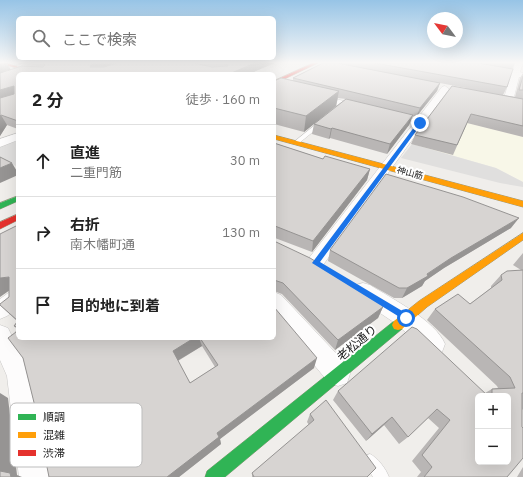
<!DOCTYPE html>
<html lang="ja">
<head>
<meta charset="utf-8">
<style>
	:root { --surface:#fff; --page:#f6f6f6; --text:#222; --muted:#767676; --line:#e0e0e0 }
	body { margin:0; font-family:"IBM Plex Sans","Noto Sans JP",sans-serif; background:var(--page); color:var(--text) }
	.controls { position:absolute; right:12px; bottom:12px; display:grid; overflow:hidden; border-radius:6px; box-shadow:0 4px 16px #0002 }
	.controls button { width:36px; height:36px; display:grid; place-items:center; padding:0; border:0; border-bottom:1px solid var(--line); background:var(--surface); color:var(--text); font:20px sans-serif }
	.compass { position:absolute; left:427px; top:12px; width:36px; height:36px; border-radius:50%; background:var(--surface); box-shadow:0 4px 16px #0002; rotate:302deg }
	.stop { position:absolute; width:12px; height:12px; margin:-9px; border:3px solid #1a73e8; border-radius:50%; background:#fff }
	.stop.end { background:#1a73e8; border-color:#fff; box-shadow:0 1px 4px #0008 }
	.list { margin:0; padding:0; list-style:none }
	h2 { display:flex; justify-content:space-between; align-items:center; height:52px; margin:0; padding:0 16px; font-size:17px }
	h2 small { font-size:13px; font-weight:400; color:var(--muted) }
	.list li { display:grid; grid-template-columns:26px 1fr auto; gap:12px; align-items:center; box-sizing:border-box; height:72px; padding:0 16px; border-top:1px solid var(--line) }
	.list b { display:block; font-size:15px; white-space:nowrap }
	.list p { margin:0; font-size:13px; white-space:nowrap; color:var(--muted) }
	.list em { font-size:13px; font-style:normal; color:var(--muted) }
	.icon { flex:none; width:22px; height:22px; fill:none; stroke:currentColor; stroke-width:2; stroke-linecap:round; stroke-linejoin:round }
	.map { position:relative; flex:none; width:523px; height:477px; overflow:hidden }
	.search { position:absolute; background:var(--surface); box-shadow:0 4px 16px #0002; left:16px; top:16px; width:260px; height:44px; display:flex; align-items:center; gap:10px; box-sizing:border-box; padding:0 14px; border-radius:6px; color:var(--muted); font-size:15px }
	.panel { position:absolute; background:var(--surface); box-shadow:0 4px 16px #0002; left:16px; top:72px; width:260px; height:268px; border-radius:6px }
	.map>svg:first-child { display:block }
</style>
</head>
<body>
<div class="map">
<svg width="523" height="477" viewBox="0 0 523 477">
	<rect width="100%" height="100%" fill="#f0eeeb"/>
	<path fill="#f8f7e8" d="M449,93L523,107V182L496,168L412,144Z"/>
	<path fill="#e0dfde" d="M13,141L18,143V167L0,158V146Z
		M412,144L496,168L523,182V187L500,183L401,158Z"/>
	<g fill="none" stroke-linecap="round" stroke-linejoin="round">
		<defs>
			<path id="lane" d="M320,121L325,122L298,144H294V142Z
				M370,454C378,458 386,469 389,477H373L363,461L365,456Z"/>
			<path id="street" d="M24,63H37L18,69L14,67Z
				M449,63H466L513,71L515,63H523L520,72L523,73V77H519L513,101L508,104L503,101L511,75L453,65Z
				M274,83L367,107L368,109L363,112L274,89Z
				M445,86L449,89L391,169L321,268L315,270L309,268L306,263L309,258L442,87Z
				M18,133V140L0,147V139Z
				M363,283L370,285C392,299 435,320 445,344L442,352L434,355L426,352L398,325L356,297L353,291L356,285Z
				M18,289V308L7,316L0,319V299L11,291Z
				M274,292L281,295L347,365L350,374L347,383L338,386L329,383L274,316Z
				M0,325L8,328L31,375L49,477H19L7,376L0,360Z"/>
			<path id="fast" d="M18,196V201L0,209V203Z
				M398,320L402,321L404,325L402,329L225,477H205L207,471L394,321Z"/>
			<path id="slow" d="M274,135L523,201V207L274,139Z
				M523,233V240L427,307L402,329L398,330L394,329L392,325L394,321L419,301Z"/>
			<path id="jam" d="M0,63H5L44,74H37Z
				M313,63H318L274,84V81Z
				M18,214V220L0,229V222Z"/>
		</defs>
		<use href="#lane" stroke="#c9c8c7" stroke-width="1"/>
		<use href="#street" stroke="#c9c8c7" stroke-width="1"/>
		<use href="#fast" stroke="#999a82" stroke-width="1"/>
		<use href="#slow" stroke="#999a82" stroke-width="1"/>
		<use href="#jam" stroke="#999a82" stroke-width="1"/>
		<use href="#lane" fill="#fdfcfc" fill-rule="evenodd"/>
		<use href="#street" fill="#fdfcfc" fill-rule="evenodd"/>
		<use href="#fast" fill="#30b455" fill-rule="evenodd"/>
		<use href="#slow" fill="#ff9f0a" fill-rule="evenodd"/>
		<use href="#jam" fill="#e5322d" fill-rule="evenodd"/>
	</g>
	<path fill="#b9b6b5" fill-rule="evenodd" d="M0,63L11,70L32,67L18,63H274L249,74H18V129L7,125L0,136Z
		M323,63H515L512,69L507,87L503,95L515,97L520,78L523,73V137L467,123L453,155L411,144L415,135L466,88L440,83L437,91L416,117L412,116L409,125L387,154L330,138L329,139L312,134L314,124L304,132L274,124V81H293V78ZM338,98L346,99L336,106Z
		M274,143L323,159L370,169L367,180L312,252L275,238H274Z
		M18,225V338H274L314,368L220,439L221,444L179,477H49L46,451L23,358L16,332L17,329L14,326L17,321L0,305L9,297V291ZM202,346L215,367L190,383L178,361Z
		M511,228L444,268L425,281L422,286L402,298H394L328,261L330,250Z
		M274,241L383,307L378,318L335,350L282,294L274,291Z
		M523,253V410L522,409L507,477H417L421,472L412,461L439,428L428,418L408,437L399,444L384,425L366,441L333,400L338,391L485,393L492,389L498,388L497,386L427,320L435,309L470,304L491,288V286L501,275L521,270L513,265ZM478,396H508L478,462Z
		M310,414L367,477H252V473L309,425L307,422Z
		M523,467V477H517Z"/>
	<path fill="#969493" d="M5,63H7L11,70L0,74V64Z
		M92,63H121L95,71L90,67Z
		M255,63H274L249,74H229Z
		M440,83L437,91L416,117L420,108Z
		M14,86L18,93L0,101V90Z
		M339,91L336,106L304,132L306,116Z
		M1,115L7,125L0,136V116Z
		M413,115L409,125L387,154L390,144Z
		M332,128L330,138L329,139L331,129Z
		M12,163L18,173V175L0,183V168Z
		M370,169L367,180L312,252L313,241Z
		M519,218L511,228L444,268L425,281L422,286L402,298L407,288L451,258Z
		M275,226V238H274V227Z
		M9,277L10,290L0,297V278Z
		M383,307L378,318L335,350L338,340Z
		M194,338H199L202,346L177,361L173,351Z
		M317,358L314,368L220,439L221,444L179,477H167L217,433Z
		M0,393L8,398L17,475L22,477H11L0,472Z
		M392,417L384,425L366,441L372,434Z"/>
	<path fill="#d7d4d2" stroke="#969493" d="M43,63H92L90,67H104L117,63H194L212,67L228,66L226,63H255L229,74H18V121L1,115L0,116V98L14,94V86L0,90V73L22,66L43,67L45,65Z
		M323,63H337L440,83L420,108L293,78Z
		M375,63H478L513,69L507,87Z
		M523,76V90H519Z
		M281,78L339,91L306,116L274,108V81Z
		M452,86L523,99V126L471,114L457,145L415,135Z
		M346,99L413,115L390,144L332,128L331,129L314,124Z
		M274,143L323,159L325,156L370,169L313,241L275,226L274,227Z
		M0,157L12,163L0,168Z
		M386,174L463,197L519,218L451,258L427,274L428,276L407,288H399L330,250Z
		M18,225V327L14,326L18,321L0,305V304L9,297V277L0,278V234Z
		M274,241L310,258L382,302L383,307L338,340L283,283L274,280Z
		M523,270V393H522V427L523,428V458L507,477H424L432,467L422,455L450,420L437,409L408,437L392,417L372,434L338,391L412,327L417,329L488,396H478V462H508V396H492V389L515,388L510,377L435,309L458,294L470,304L502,280L501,275L507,271Z
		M274,307L317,358L217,433L219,437L167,477H49L44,452L46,451L23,358L8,338L16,332L18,328V338H194L173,351L190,383L218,365L200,338H274Z
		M326,400L376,468L367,477H254L252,473L314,420L310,414Z
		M0,471L10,473L11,477H0Z"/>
	<linearGradient id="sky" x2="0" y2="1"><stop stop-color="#97c4e6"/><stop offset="0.48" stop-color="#f8f7f6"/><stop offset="1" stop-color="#f8f7f6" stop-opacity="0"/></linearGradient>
	<rect width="523" height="130" fill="url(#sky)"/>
	<path fill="#1a73e8" d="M418,122L422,123L320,262L409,315V320L406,321L312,263Z"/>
	<g text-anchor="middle" stroke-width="4" stroke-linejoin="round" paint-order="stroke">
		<g font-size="9" fill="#222" stroke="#fff">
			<text transform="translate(410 173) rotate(15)" y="3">神山筋</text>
		</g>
		<g font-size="12" fill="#222" stroke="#fff">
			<text transform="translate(357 343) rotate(-40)" y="4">老松通り</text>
		</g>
	</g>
	<rect x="10" y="403" width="132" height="64" rx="6" fill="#fff" stroke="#bdbdbd" stroke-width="1"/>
	<rect x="18" y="414" width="18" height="6" fill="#30b455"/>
	<rect x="18" y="432" width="18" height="6" fill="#ff9f0a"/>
	<rect x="18" y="450" width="18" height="6" fill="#e5322d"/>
	<g font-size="11" fill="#222">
		<text x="43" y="421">順調</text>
		<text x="43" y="439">混雑</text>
		<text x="43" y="457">渋滞</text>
	</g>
</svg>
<div class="controls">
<button>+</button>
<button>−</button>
</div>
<svg class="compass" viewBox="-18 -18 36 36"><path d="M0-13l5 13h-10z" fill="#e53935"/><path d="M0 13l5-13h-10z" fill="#767676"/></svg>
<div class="stop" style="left:406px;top:318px"></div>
<div class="stop end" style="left:420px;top:123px"></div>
<div class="search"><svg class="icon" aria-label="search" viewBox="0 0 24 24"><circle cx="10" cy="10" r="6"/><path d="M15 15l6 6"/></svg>ここで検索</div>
<section class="panel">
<h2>2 分<small>徒歩 · 160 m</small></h2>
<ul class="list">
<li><svg class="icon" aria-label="ahead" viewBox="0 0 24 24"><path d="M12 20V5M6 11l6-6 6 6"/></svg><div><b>直進</b><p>二重門筋</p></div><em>30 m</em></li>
<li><svg class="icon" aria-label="right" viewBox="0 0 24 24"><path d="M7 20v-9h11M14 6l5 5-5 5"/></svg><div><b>右折</b><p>南木幡町通</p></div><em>130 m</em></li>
<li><svg class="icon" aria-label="arrive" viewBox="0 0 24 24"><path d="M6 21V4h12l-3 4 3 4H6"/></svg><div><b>目的地に到着</b></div></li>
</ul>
</section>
</div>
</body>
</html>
